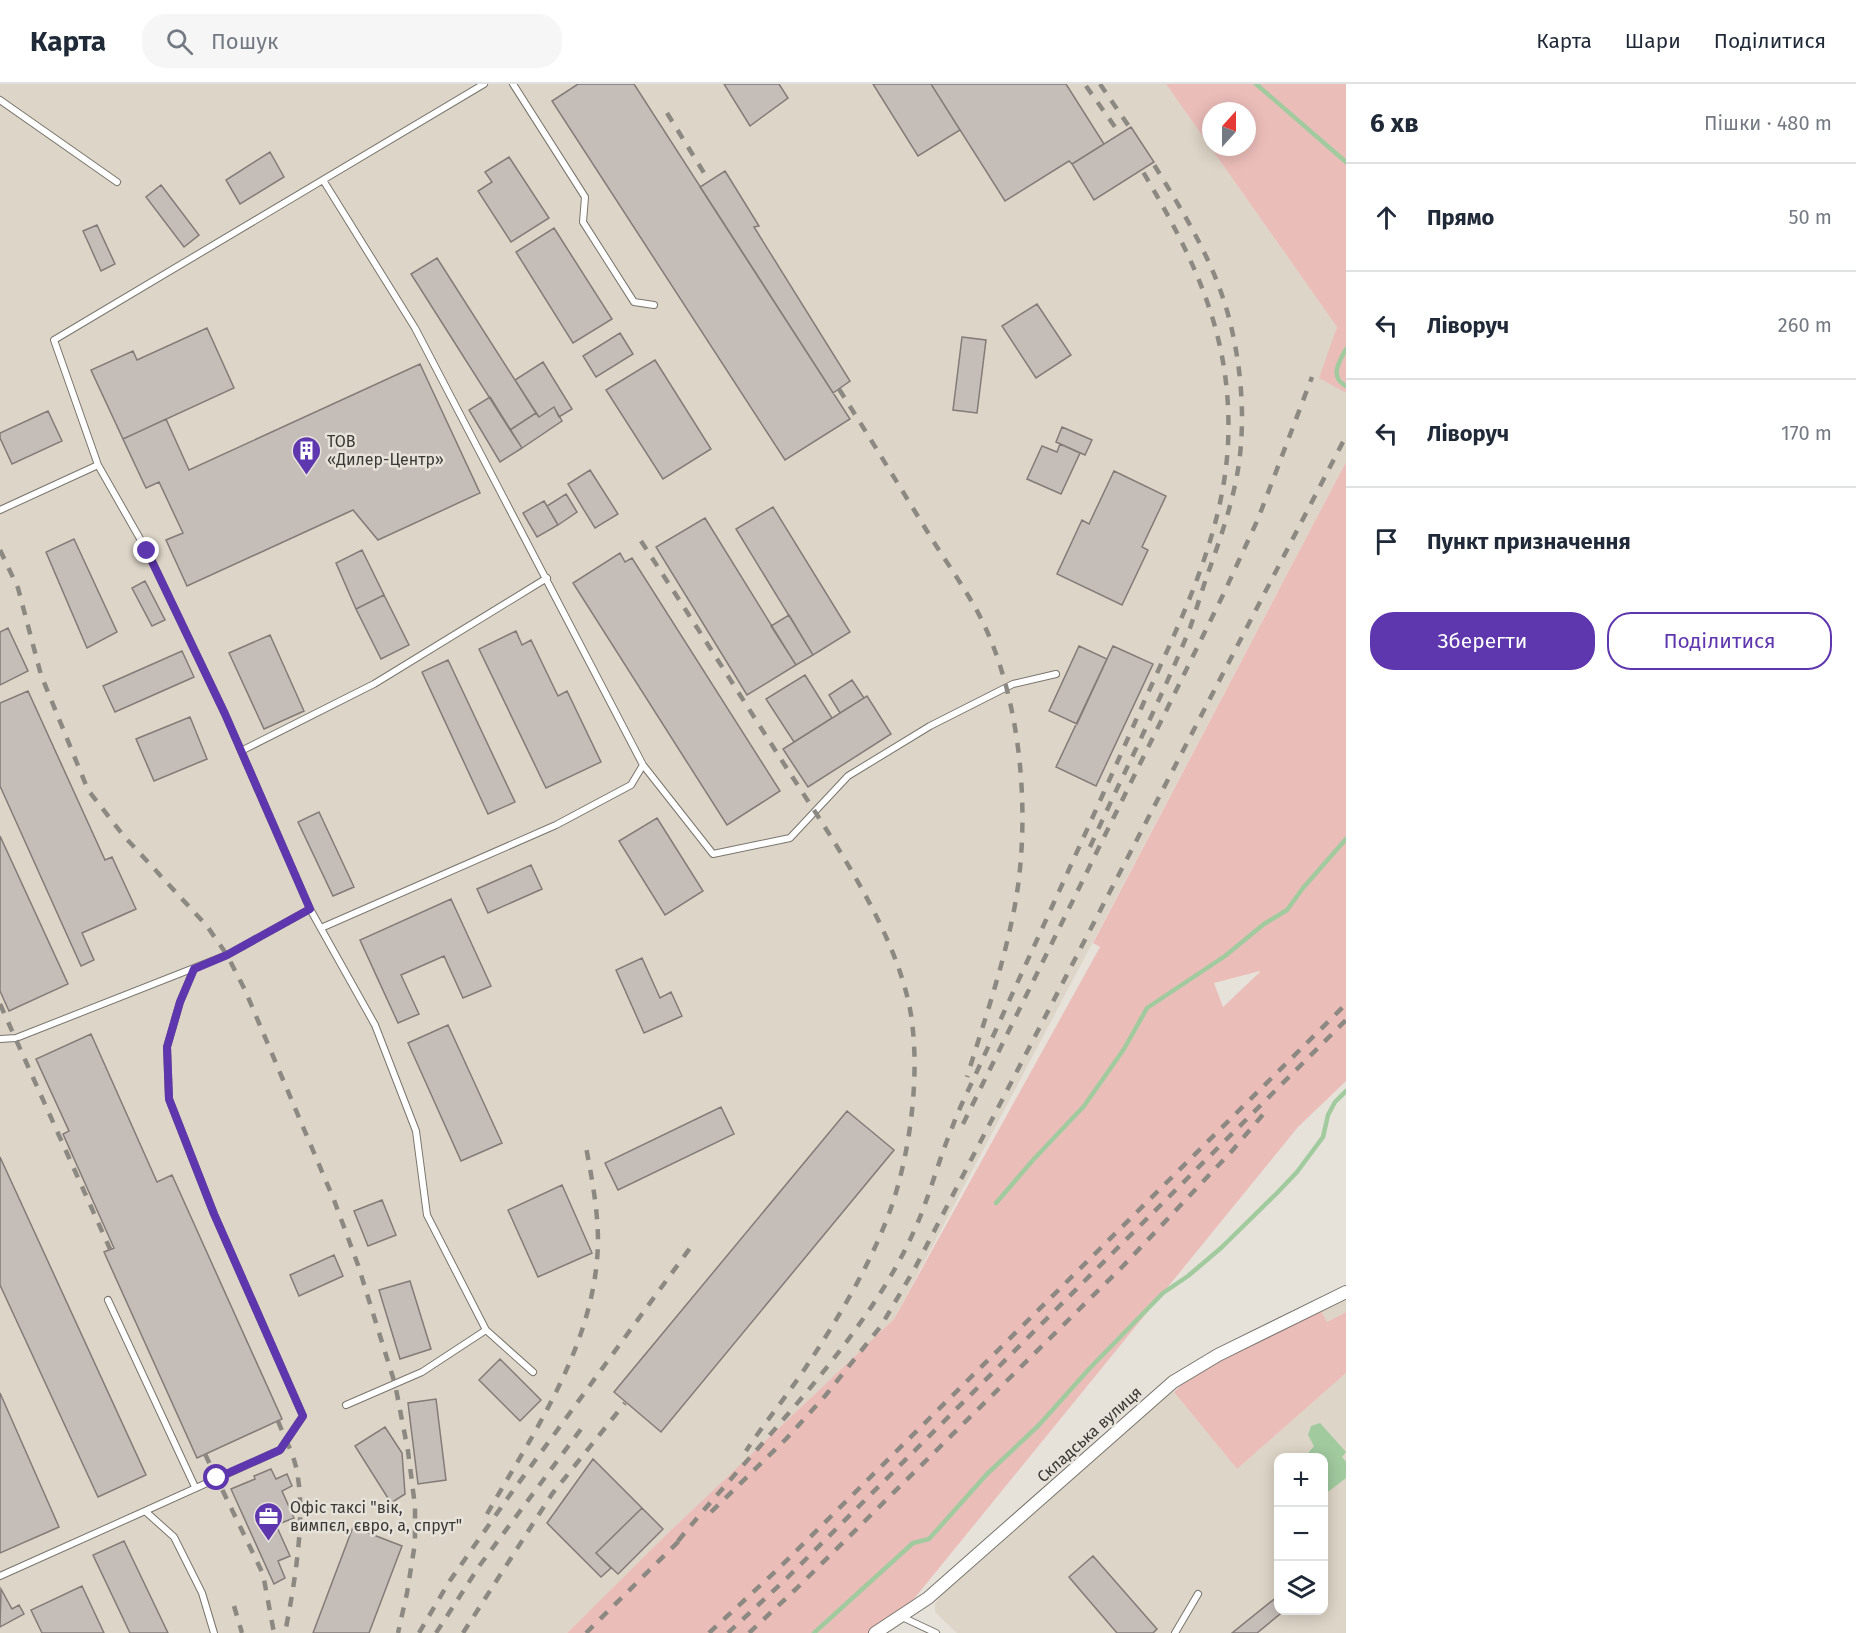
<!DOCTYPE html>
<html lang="uk">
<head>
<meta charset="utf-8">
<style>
	:root { --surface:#fff; --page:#f6f6f7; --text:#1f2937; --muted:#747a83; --line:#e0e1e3; --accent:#5e36ae }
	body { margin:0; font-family:"Fira Sans",sans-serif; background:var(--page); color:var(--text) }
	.controls { position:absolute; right:18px; bottom:18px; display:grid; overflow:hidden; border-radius:12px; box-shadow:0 3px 15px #0003 }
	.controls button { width:54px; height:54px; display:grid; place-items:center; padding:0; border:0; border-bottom:2px solid var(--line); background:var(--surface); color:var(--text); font:30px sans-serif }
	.compass { position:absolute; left:1202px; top:18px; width:54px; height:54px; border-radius:50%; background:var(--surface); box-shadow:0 3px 15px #0003; rotate:21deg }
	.stop { position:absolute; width:18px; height:18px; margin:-14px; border:4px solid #5e36ae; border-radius:50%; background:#fff }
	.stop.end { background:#5e36ae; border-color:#fff; box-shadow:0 2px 6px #0008 }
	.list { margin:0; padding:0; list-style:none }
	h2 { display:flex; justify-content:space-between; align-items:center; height:78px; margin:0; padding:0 24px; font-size:26px }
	h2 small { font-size:20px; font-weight:400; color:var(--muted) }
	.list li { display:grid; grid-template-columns:39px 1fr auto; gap:18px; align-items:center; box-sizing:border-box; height:108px; padding:0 24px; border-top:2px solid var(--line) }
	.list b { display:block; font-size:22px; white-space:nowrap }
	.list em { font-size:20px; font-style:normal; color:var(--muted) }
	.actions { display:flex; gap:12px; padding:18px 24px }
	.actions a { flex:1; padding:14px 0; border:2px solid var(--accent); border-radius:24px; text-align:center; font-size:21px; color:var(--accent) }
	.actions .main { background:var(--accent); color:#fff }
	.icon { flex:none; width:33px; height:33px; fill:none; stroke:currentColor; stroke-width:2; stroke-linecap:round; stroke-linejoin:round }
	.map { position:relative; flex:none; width:1346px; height:1549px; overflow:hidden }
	header { display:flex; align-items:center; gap:36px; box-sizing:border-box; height:84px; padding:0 30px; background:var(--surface); border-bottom:2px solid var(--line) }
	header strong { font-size:28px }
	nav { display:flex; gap:33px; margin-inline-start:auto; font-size:21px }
	.search { width:420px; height:54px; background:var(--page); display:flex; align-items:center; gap:15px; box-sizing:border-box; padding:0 21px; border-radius:24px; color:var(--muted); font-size:22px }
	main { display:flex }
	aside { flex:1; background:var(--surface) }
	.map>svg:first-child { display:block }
</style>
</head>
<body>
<header>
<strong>Карта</strong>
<div class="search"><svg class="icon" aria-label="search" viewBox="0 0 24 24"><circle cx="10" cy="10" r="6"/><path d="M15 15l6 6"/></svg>Пошук</div>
<nav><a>Карта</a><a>Шари</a><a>Поділитися</a></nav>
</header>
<main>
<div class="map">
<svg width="1346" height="1549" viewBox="0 0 1346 1549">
	<rect width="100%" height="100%" fill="#e6e2da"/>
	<path fill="#ddd5c7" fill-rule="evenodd" d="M0,0H1166L1337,243L1320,294L1346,309V378L894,1235L668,1449L567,1549H0Z
		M1346,1214V1228L1327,1238L1321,1227Z
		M1346,1289V1549H957L935,1528V1520L948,1502L1167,1309L1174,1308L1237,1385ZM1278,1374H1324V1526H1278Z"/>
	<path fill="#ebbdb9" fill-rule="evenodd" d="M1166,0H1346V309L1319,294L1337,243ZM1211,27H1247V63H1211Z
		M1346,378V997L1298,1043L900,1532L872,1549H567L668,1449L894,1235L1100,863L1093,859ZM1260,887V888L1223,923L1214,899Z
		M1321,1227L1327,1238L1346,1228V1289L1237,1385L1174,1308L1181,1301L1212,1281Z"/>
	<path fill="#a1ca9f" d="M1320,1339L1346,1368L1342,1373L1346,1378V1394L1324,1411V1374L1305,1373L1314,1362L1308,1351L1311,1342Z"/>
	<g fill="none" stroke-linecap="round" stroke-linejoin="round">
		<path stroke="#a1ca9f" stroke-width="4.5" d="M1256,0L1346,78
			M1346,265C1339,278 1329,293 1346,302
			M996,1119L1033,1076L1084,1022L1124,965L1147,924L1225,872L1264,840L1287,826L1303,804L1346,755
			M814,1549L913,1459L929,1455L987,1390L1039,1341L1089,1285L1163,1209L1188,1192L1221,1164L1278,1108L1297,1088L1323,1053L1328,1031L1335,1018L1346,1007"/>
	</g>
	<path fill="#c5bdb8" stroke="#837b77" stroke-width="1.5" d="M578,0H634L850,335L785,376L552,17Z
		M724,0H779L788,14L750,42Z
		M873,0H931L960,46L918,72Z
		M931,0H1066L1104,60L1072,80L1069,77L1005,117Z
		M1131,43L1154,78L1094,116L1072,80Z
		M270,68L284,93L240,120L226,96Z
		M509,73L549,134L511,158L478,107L492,98L485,88Z
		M725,87L759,142L754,143L850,297L833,309L700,103Z
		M161,101L199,151L184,163L146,113Z
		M97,141L115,180L101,187L83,147Z
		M554,144L612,235L573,259L516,168Z
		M437,174L536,329L510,346L411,190Z
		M1037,220L1071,271L1036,294L1002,242Z
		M207,244L234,304L123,355L91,286L133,267L137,276Z
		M620,249L633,270L596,293L583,272Z
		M962,253L986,256L977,329L953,326Z
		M655,276L711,365L663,395L606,306Z
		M543,278L572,325L559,333L554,323L539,333L515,296Z
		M420,280L480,409L378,456L353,426L187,502L166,456L183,449L159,398L146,404L123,355L166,335L189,386Z
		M490,313L522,364L500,378L469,326Z
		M554,323L562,337L522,364L510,346L536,329L539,333Z
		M48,327L62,357L12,380L0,354V349Z
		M1062,343L1092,356L1085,371L1056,358Z
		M1060,360L1080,369L1061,410L1027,395L1042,362L1057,368Z
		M590,386L618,430L595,444L568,400Z
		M1114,387L1166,412L1142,463L1148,466L1122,521L1057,490L1082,436L1089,440Z
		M566,410L577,428L558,441L547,422Z
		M544,417L558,441L537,453L523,429Z
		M773,423L850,548L813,571L736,445Z
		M705,434L796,581L747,611L656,463Z
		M74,455L117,548L87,564L46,468Z
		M362,466L384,511L356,525L336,479Z
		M620,469L625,478L632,474L780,707L727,741L573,499Z
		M145,497L165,536L152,542L132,504Z
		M384,511L409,561L381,575L356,525Z
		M789,531L813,571L796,581L771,542Z
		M8,544L28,587L0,601V548Z
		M516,547L522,561L531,556L558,612L567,607L601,678L546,704L479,565Z
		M270,551L304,627L264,645L229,569Z
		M1079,562L1107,575L1077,640L1049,627Z
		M1113,562L1153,580L1096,702L1056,683Z
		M182,567L194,593L115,628L103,602Z
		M448,576L515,718L488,730L422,588Z
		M805,591L832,634L794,658L766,615Z
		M852,596L864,614L840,629L829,611Z
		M28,607L105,776L112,773L136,825L82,849L94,876L81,882L0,702V619Z
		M867,612L891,650L808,703L783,665Z
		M190,633L207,675L154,697L136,655Z
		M319,728L354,803L333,812L298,738Z
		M657,734L703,807L665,831L619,757Z
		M0,752L68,900L9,927L0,907Z
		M531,781L542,805L488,829L477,805Z
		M451,815L491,902L463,914L444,872L401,891L419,930L398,939L360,856Z
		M642,874L660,914L671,908L682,932L644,949L616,886Z
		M448,941L502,1059L461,1077L408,959Z
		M91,950L157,1098L172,1091L282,1335L197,1374L104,1168L114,1164L63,1050L69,1047L36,975Z
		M721,1023L734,1050L618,1106L605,1079Z
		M847,1027L894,1066L661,1348L614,1308Z
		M0,1073L146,1391L98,1413L0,1201Z
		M562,1101L592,1169L538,1193L508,1126Z
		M382,1116L396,1151L368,1162L354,1127Z
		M334,1171L343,1192L299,1212L290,1191Z
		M410,1197L431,1265L400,1275L379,1206Z
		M500,1275L541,1316L520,1337L479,1296Z
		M0,1309L59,1443L0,1469Z
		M436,1315L446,1396L418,1400L408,1319Z
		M385,1343L402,1369L405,1410L391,1419L355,1362Z
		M593,1375L642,1424L596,1469L611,1484L601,1493L547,1439Z
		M271,1385L276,1395L287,1390L292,1402L282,1407L294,1434L276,1441L290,1472L278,1477L285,1494L274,1500L231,1405L255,1395L254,1392Z
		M642,1424L663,1445L618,1490L596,1469Z
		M353,1443L402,1462L369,1549H313Z
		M124,1457L168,1549H130L93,1471Z
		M1093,1472L1157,1545L1153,1549H1117L1069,1493Z
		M82,1502L104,1549H42L31,1526Z
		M1,1505L12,1525L19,1521L24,1530L0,1543Z
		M1278,1512V1526H1285L1257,1549H1232Z"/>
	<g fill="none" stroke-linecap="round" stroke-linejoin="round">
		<defs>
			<path id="service" d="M513,0L585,113L583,138L634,218L654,221
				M0,16L117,98
				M98,381L54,256L484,0
				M0,426L98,381L147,467L225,630L310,825L375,941L416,1047L427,1131L486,1246L533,1288
				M241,667L374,600L547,494
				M643,681L713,770L790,754L848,692L930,642L1013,600L1056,590
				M321,844L556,741L631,701L643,681L415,244L323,96
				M0,955L16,954L227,871L310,825
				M108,1216L195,1403
				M346,1321L422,1288L486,1246
				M145,1427L280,1366L303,1332L214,1130L169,1015L167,963L180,918L194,885
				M0,1492L145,1427L174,1453L202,1509L214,1549
				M902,1533L936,1549
				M1175,1549L1198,1510"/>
			<path id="minor" d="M875,1549L928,1514L1173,1298L1218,1271L1346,1208"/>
		</defs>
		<use href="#service" stroke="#79756e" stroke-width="8"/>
		<use href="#minor" stroke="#79756e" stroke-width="14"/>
		<use href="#service" stroke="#fff" stroke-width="6"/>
		<use href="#minor" stroke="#fff" stroke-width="12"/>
		<path stroke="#8c8983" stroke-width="4.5" stroke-dasharray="10 10" stroke-linecap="butt" d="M1100,0L1130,44
			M1086,2L1120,50
			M667,29L709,97
			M839,305C870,354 900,403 930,452C945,476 962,500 976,525C1023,610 1033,741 1012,836C1001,889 983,941 967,993
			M641,457C690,532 738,608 786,683C831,753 894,843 910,925C921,986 911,1066 891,1124C872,1178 838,1235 806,1283C787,1312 765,1338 746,1367
			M0,466L18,504L41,591L88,706L123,751L207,842L227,871L245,906L334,1116L358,1181L395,1300L408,1367L415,1422V1459L407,1509L398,1549
			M1090,763C1123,690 1160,618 1190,544C1196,527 1201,509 1207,492C1222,450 1238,405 1241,360C1244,321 1240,280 1231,242C1217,182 1185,131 1153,79
			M0,920L110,1165
			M963,1040L1223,511L1258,435L1312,293
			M278,1337C285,1355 296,1374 298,1394C305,1439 294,1503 285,1549
			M205,1370L263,1490L274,1549
			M711,1428L786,1355L825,1312L881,1242L915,1184L1346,352
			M487,1430C535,1346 596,1259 598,1158C598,1126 592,1095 586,1063
			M678,1457C740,1381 810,1312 865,1232C886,1202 904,1171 918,1138C931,1107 939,1075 952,1044C958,1027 966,1011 974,994C1028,875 1083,756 1136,636C1174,549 1223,458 1228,360C1233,253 1195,176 1142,86
			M234,1522L242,1549
			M419,1549L449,1498L507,1415L693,1160
			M436,1549L480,1481L581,1345
			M463,1549L552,1410L625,1319
			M586,1549L684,1452
			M709,1549L777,1486L1346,920
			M728,1549L786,1495L1346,936
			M749,1549L797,1504L1123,1182L1231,1068L1266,1027"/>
	</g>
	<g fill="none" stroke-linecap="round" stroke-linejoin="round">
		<path stroke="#5e36ae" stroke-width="8" d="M147,467L225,630L310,825L227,871L194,885L180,918L167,963L169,1015L214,1130L303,1332L280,1366L217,1394"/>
	</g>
	<defs>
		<symbol id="building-pin" viewBox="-11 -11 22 30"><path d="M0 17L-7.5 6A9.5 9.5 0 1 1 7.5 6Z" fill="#5e36ae" stroke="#e6e2da"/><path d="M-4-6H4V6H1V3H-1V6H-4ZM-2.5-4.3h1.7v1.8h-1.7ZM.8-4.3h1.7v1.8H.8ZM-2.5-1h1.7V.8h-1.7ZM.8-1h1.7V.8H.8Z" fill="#fff"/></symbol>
		<symbol id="office-pin" viewBox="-11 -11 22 30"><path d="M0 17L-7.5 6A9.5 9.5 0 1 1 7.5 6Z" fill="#5e36ae" stroke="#e6e2da"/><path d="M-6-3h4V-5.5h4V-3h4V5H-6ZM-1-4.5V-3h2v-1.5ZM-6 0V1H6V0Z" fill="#fff"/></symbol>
	</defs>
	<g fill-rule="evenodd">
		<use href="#building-pin" x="290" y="350" width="33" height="45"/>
		<use href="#office-pin" x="252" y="1416" width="33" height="45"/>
	</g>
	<g text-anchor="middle" stroke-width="5" stroke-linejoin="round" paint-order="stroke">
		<g font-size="16" fill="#3a3835" stroke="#e6e2da" text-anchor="start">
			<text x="327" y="363">ТОВ<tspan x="327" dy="18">«Дилер-Центр»</tspan></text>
			<text x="290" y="1429">Офіс таксі "вік,<tspan x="290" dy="18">вимпєл, євро, а, спрут"</tspan></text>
		</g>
		<g font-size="16" fill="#3a3835" stroke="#e6e2da">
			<text transform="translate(1089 1350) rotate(-42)" y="6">Складська вулиця</text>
		</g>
	</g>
</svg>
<div class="controls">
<button>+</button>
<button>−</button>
<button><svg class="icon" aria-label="layers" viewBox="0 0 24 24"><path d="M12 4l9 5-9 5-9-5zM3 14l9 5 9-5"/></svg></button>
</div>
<svg class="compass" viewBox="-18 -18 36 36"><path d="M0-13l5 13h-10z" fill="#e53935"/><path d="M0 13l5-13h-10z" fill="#747a83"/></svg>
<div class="stop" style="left:217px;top:1394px"></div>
<div class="stop end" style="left:147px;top:467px"></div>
</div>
<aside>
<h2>6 хв<small>Пішки · 480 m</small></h2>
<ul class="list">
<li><svg class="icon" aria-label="ahead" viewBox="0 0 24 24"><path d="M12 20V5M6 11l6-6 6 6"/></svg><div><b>Прямо</b></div><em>50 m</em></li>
<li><svg class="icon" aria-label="left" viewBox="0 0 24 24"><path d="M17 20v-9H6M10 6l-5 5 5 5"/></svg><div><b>Ліворуч</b></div><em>260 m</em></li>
<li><svg class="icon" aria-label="left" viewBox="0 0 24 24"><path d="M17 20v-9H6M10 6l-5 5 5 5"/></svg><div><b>Ліворуч</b></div><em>170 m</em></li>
<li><svg class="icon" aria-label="arrive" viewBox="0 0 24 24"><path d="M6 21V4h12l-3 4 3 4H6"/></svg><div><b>Пункт призначення</b></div></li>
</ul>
<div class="actions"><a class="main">Зберегти</a><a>Поділитися</a></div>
</aside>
</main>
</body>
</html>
